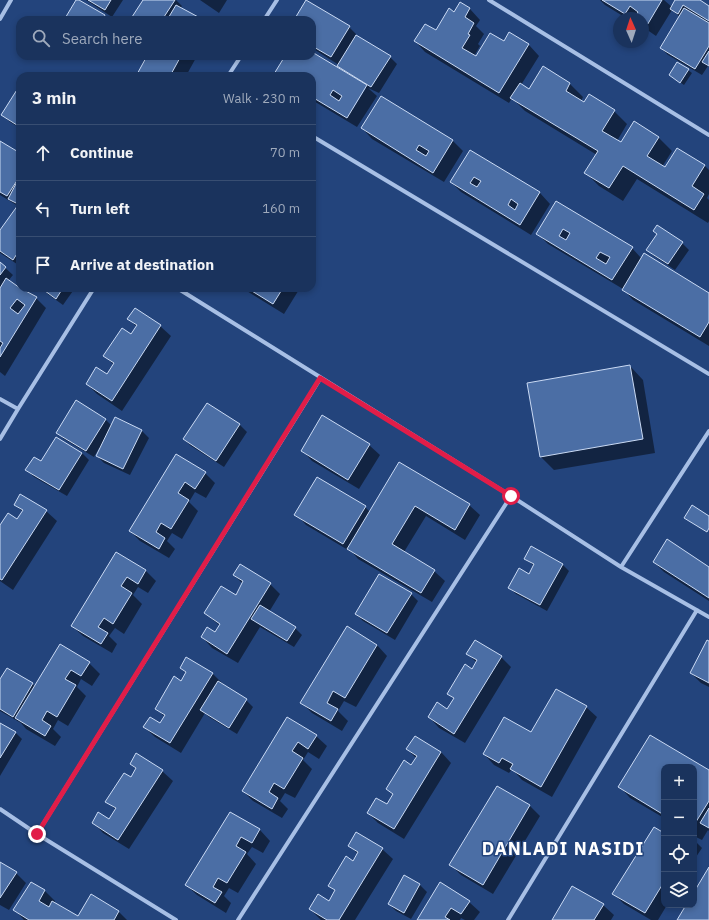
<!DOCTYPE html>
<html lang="en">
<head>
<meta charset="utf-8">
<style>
	:root { --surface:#1a335d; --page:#273f66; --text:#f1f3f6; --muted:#9faabc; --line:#384e72 }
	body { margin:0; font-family:"IBM Plex Sans",sans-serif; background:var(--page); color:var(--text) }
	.controls { position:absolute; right:12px; bottom:12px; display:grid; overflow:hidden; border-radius:8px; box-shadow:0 2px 6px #0003 }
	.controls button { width:36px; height:36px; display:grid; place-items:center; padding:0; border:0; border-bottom:1px solid var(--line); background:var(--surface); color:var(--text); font:20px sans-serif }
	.compass { position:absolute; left:613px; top:12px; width:36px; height:36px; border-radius:50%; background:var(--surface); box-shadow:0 2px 6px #0003; rotate:357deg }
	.stop { position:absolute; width:12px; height:12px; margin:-9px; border:3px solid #e11d48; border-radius:50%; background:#fff }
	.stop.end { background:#e11d48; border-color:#fff; box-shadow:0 1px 4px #0008 }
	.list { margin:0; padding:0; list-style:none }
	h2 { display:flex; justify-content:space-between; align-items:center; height:52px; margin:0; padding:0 16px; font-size:17px }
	h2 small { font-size:13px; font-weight:400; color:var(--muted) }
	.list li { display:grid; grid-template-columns:26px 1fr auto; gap:12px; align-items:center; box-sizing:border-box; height:56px; padding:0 16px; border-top:1px solid var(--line) }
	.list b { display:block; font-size:15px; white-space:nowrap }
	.list em { font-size:13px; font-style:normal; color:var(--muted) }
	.icon { flex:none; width:22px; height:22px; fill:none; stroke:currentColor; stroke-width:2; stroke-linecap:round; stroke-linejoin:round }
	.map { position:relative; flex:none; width:709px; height:920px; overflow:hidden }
	.search { position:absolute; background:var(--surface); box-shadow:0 2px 6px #0003; left:16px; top:16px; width:300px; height:44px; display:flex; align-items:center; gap:10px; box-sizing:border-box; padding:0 14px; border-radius:12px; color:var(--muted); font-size:15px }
	.panel { position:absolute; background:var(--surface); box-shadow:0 2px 6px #0003; left:16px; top:72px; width:300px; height:220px; border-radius:12px }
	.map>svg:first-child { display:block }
</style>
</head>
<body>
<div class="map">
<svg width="709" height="920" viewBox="0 0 709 920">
	<rect width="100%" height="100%" fill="#23447c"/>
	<path fill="#0007" fill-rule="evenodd" d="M77,0L105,16L109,20H65Z
		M86,0H123L112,17Z
		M144,0H176L182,6L180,9L201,20H131Z
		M200,0H227L219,13Z
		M600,0H664L672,7L676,0H698L709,7V67L708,66L702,75L668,55L661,48L680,17L672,10L656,36L643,27V18H626L605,5Z
		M306,1L349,27L356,34L355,36L390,57L397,64L379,93L368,88L377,96L357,127L312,100V76H278L286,56H312V53L342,71L338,66L339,65L312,48V20H295ZM365,87L366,88L353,109L352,107Z
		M460,4L470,9L480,20L476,26L484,34L478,44L480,46L474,56L476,57L504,42L510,34L529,45L539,56L521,85L530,90L544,68L570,84L583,97L581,101L614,111L627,124L617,141L621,144L634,123L659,138L672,151L662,167L665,169L677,149L705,166L709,170V194L707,198L709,200V221L708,223L637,179L623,201L599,186L586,173L597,155L525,111L512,98L509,103L425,52L415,41L436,32L455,13Z
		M148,56H197L186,76H137Z
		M688,70L692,73L684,85L670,75Z
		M20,87V128L10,122L3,115Z
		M381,97L453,141L463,151L444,182L372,139L362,128Z
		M0,142L20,155V266L0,253V232L18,206L0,195Z
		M470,151L540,193L550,204L531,235L461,192L451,182Z
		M557,202L632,248L642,259L709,294V346L633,300L623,289L548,244L537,233Z
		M657,226L682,243L689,250L675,270L654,256L647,249L658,235Z
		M0,263L13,275L8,281L36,298L46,308L5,376L0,372Z
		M42,288H75L63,305L49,295Z
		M242,288H300L284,314Z
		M129,319L160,326L171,336L122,411L97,394L87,384L107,376L114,365L105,356L131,335L137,327Z
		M630,366L643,380L655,453L554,470L541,457Z
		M76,402L106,420L112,426L116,418L142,431L149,438L130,475L104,463L97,456L101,449L99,448L94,457L64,439L57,432Z
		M207,404L240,425L247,432L224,467L191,446L184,439Z
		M369,445L380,455L359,489L312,461L302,450Z
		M82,453L89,460L67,496L34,477L27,470L41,462Z
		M176,455L205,473L215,483L206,498L195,492L189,502L198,511L182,539L172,533L167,541L175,549L169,558L140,541L130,531Z
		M399,463L469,505L480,515L465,540L426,516L404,552L434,571L445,581L432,602L358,559L353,553L306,525L296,514L318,478L365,507L370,512Z
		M15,504L46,511L57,521L13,590L0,581V527L18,520L23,512Z
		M117,553L145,570L156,581L148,593L138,587L133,595L142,604L124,634L115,628L109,636L117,644L112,653L83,636L72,626Z
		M526,558L562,564L569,571L547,611L516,594L509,587L530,575L534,566Z
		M654,562L709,568V601L664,572Z
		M234,575L270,584L280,594L269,612L295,628L302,635L294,647L260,627L238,663L212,648L202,637L215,633L220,626L205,613L236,596L243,584ZM216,620L224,627L216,622Z
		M411,594L418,601L395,640L363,621L356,614Z
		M709,642V687L701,683L691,673Z
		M377,645L387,656L356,707L344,701L338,711L348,721L342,731L312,713L302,703Z
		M60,646L89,663L100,674L92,686L81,679L77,687L86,696L68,726L58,720L53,729L61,737L55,746L26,729L21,723L0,711V681L32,683L35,687Z
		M468,654L501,657L511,667L465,743L439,728L429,717L447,710L454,699L448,693L472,670L477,663Z
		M181,668L213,674L223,684V685L246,700L253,707L237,734L209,717L205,713L181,753L155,737L144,727L161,725L165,717L156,708L181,682L186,673Z
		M586,707L597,717L552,797L522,780L512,769L509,773L494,765L484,754L532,733Z
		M287,718L316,736L327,746L319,759L308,752L303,760L312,769L295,798L285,793L280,801L288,809L282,818L253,801L243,791Z
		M0,724L15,732L22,739L0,776Z
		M651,736L709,771V831L708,830L702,840L694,836V767H664V818L630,798L620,787Z
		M407,749L441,752L451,763L404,839L378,823L368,813L387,806L393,795L388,789L412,766L416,758Z
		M131,764L162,771L173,781L129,849L103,833L93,822L109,820L116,810L107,801L131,778L137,770Z
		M530,806L540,816L493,894L461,875L451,865Z
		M231,813L260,830L270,841L263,853L252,847L247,854L256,864L238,893L229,888L224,896L231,903L226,913L197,895L186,885Z
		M664,834V905H667L658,920H651L624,904L614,894Z
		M694,840L702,848L694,860Z
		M349,845L382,849L393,859L355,920H321L310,909L329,902L335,891L329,885L353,862L358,854Z
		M0,863L16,873L26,883L9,910L0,905Z
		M405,876L420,885L427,892L411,919L396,911L389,904Z
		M31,883L45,891L55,901L54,903L78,917L92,895L119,912L127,920H24L15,910Z
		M440,884L469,902L480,912L474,920H465L461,918L460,920H418Z
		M603,905L614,915L611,920H553Z"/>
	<path fill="#4b6ea5" stroke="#cadaf4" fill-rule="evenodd" d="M76,0H79L105,15L103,20H64Z
		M88,0H111L105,10Z
		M143,0H175L162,20H130Z
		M306,0L350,26L331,57L312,46V20H294Z
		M602,0H662L646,27L643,25V18H634L638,12L630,6L625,14Z
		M675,0H700L709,6V21L683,5L678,14L670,9Z
		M460,2L470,8L465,17L474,23L468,34L470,35L462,48L476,56L490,33L504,41L509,32L529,44L499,93L414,41L425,24L436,30L449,8L454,12Z
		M176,5L202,19V20H167Z
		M684,8L709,23V46L695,69L660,48Z
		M356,35L391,56L371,87L337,66Z
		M709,51V66L702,62Z
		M312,52L367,85L347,118L312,97V76H278L274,74L285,56H312ZM333,90L342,96L339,101L330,95Z
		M147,56H181L170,76H136Z
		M677,62L689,69L680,83L669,75Z
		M543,66L570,83L566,91L584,102L589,94L615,110L602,131L621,142L634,121L659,137L647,156L665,167L677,148L705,165L692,186L704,194L694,210L623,166L609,188L584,173L598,151L510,98L520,83L529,89Z
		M20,85V127L1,115Z
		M381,96L453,140L433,173L361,128ZM419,145L429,151L426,156L416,150Z
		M0,141L20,153V176L7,196L0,192Z
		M470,150L540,192L520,225L450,182ZM474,177L481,181L477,187L470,183ZM511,199L518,204L515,210L508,205Z
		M18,180L20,181V201L18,204L8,199Z
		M556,201L633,247L612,280L536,234ZM563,229L570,233L566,240L559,236ZM600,252L610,257L606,264L596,258Z
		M18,205L20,207V240L17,245L20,247V249L13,260L0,251V230Z
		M657,225L683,242L668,264L646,250L657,234L653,231Z
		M644,253L709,293V322L700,337L622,290Z
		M0,262L6,267L0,275Z
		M6,278L20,288L37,297L0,357V348L3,343L0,341V288ZM17,299L25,305L18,314L10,308Z
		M41,288H63L56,299Z
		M247,288H283L273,304Z
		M135,308L161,325L112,401L86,384L96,367L107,374L114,363L103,356L122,328L131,334L137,325L127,319Z
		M630,365L643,439L540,457L527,383Z
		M76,400L106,419L86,451L56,433Z
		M207,403L240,424L216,461L183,439Z
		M322,415L370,444L348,480L301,451Z
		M115,417L142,430L123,469L96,456Z
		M56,437L82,453L59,490L25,470L34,457L41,461Z
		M176,454L206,472L195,489L185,482L178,493L189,500L171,529L161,523L156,532L165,538L159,549L129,531Z
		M399,462L470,504L455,530L415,506L392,544L435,570L421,593L347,549Z
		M317,477L366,506L343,544L294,515Z
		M20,494L47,510L2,580L0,579V525L8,513L17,519L23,510L14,505Z
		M692,505L709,516V528L707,532L684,518Z
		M667,539L709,567V598L653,562Z
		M531,546L563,564L540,605L508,588L519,568L529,574L534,564L524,559Z
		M116,552L146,570L138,584L127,577L121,586L132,593L113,624L104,618L98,627L108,633L101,644L71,626Z
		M240,564L271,583L227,654L201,637L207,627L215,632L220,624L204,613L221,586L236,595L243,581L233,575Z
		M379,574L412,593L387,633L355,614Z
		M260,605L296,627L287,641L251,619Z
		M347,626L377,645L345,698L333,691L327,703L338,709L331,721L300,703Z
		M475,640L502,656L454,734L428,717L437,702L447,709L454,698L447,694L465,664L472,669L477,660L466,654Z
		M707,640L709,641V683L690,673Z
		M60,644L90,662L81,676L71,670L65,679L76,685L57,717L47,711L42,720L51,726L45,736L15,718Z
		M186,657L213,673L170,743L143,727L150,717L160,723L165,715L155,709L174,676L181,681L186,672L180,668Z
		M7,668L33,683L13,717L0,709V679Z
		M218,681L247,699L229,728L200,710Z
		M556,689L587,706L541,787L510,769L513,764L502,758L499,763L483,754L504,717L531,732Z
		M287,717L317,735L308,749L298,742L292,751L303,758L284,789L274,783L269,792L278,798L272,809L242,791Z
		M0,723L16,732L0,758Z
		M650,735L709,770V801L694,825V767H664V815L618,787Z
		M415,736L441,752L394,829L367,813L376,798L387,804L393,794L386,789L404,760L411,765L417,756L406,749Z
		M136,753L163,770L118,840L92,823L98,812L109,819L116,808L105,802L124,773L131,777L136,768L130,764Z
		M497,786L530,805L483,885L449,865Z
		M709,808V828L700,823Z
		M230,812L260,829L252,843L241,837L236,846L246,852L227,883L218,878L213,887L222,892L215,903L185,885Z
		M654,827L664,833V882L645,913L612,894Z
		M356,832L383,848L339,920H327L309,909L318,894L329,901L335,890L328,886L346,856L353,861L358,852L348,846Z
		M0,862L17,872L0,898Z
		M709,867V920H677L686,905H694V892Z
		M404,875L420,884L404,913L388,904Z
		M31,882L45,890L39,901L49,907L52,901L78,916L91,894L119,911L114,920H29L13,910Z
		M440,882L470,901L461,914L451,908L445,917L450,920H417Z
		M572,886L604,904L594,920H552Z"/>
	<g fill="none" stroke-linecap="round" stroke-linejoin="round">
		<path stroke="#a7bfe5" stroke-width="4" d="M489,0L709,135
			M0,19L11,0
			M264,20L277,0
			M228,76L241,56
			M312,136L709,374
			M177,288L511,496L621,567L709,617
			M0,399L18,409L0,439
			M18,409L94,288
			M621,567L709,431
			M0,809L37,834L176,920
			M37,834L320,379
			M238,920L511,496
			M508,920L697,610"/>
	</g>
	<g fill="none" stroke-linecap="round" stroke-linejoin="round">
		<path stroke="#e11d48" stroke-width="5" d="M37,834L320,378L511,496"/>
	</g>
	<g text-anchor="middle" stroke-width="3" stroke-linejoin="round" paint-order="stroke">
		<g font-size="18" font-weight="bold" letter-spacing="1" fill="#fff" stroke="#23447c">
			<text x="563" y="855">DANLADI NASIDI</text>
		</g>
	</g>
</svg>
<div class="controls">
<button>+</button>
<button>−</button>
<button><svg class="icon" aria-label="locate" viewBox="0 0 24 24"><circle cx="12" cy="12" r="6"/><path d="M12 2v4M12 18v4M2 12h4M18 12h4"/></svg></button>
<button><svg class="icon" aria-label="layers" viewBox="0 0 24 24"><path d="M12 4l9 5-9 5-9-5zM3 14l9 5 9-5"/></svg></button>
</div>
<svg class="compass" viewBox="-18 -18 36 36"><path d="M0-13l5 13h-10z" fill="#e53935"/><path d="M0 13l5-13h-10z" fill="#9faabc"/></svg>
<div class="stop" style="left:511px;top:496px"></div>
<div class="stop end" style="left:37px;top:834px"></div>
<div class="search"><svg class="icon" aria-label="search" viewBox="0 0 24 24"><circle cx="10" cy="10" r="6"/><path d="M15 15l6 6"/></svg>Search here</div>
<section class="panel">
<h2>3 min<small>Walk · 230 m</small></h2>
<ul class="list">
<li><svg class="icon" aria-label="ahead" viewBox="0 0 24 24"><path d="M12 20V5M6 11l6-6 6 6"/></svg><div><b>Continue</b></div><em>70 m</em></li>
<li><svg class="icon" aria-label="left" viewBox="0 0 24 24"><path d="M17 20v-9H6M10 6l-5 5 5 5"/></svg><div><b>Turn left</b></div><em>160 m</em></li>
<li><svg class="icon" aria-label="arrive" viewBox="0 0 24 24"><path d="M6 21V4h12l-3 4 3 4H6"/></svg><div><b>Arrive at destination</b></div></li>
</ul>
</section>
</div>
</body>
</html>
